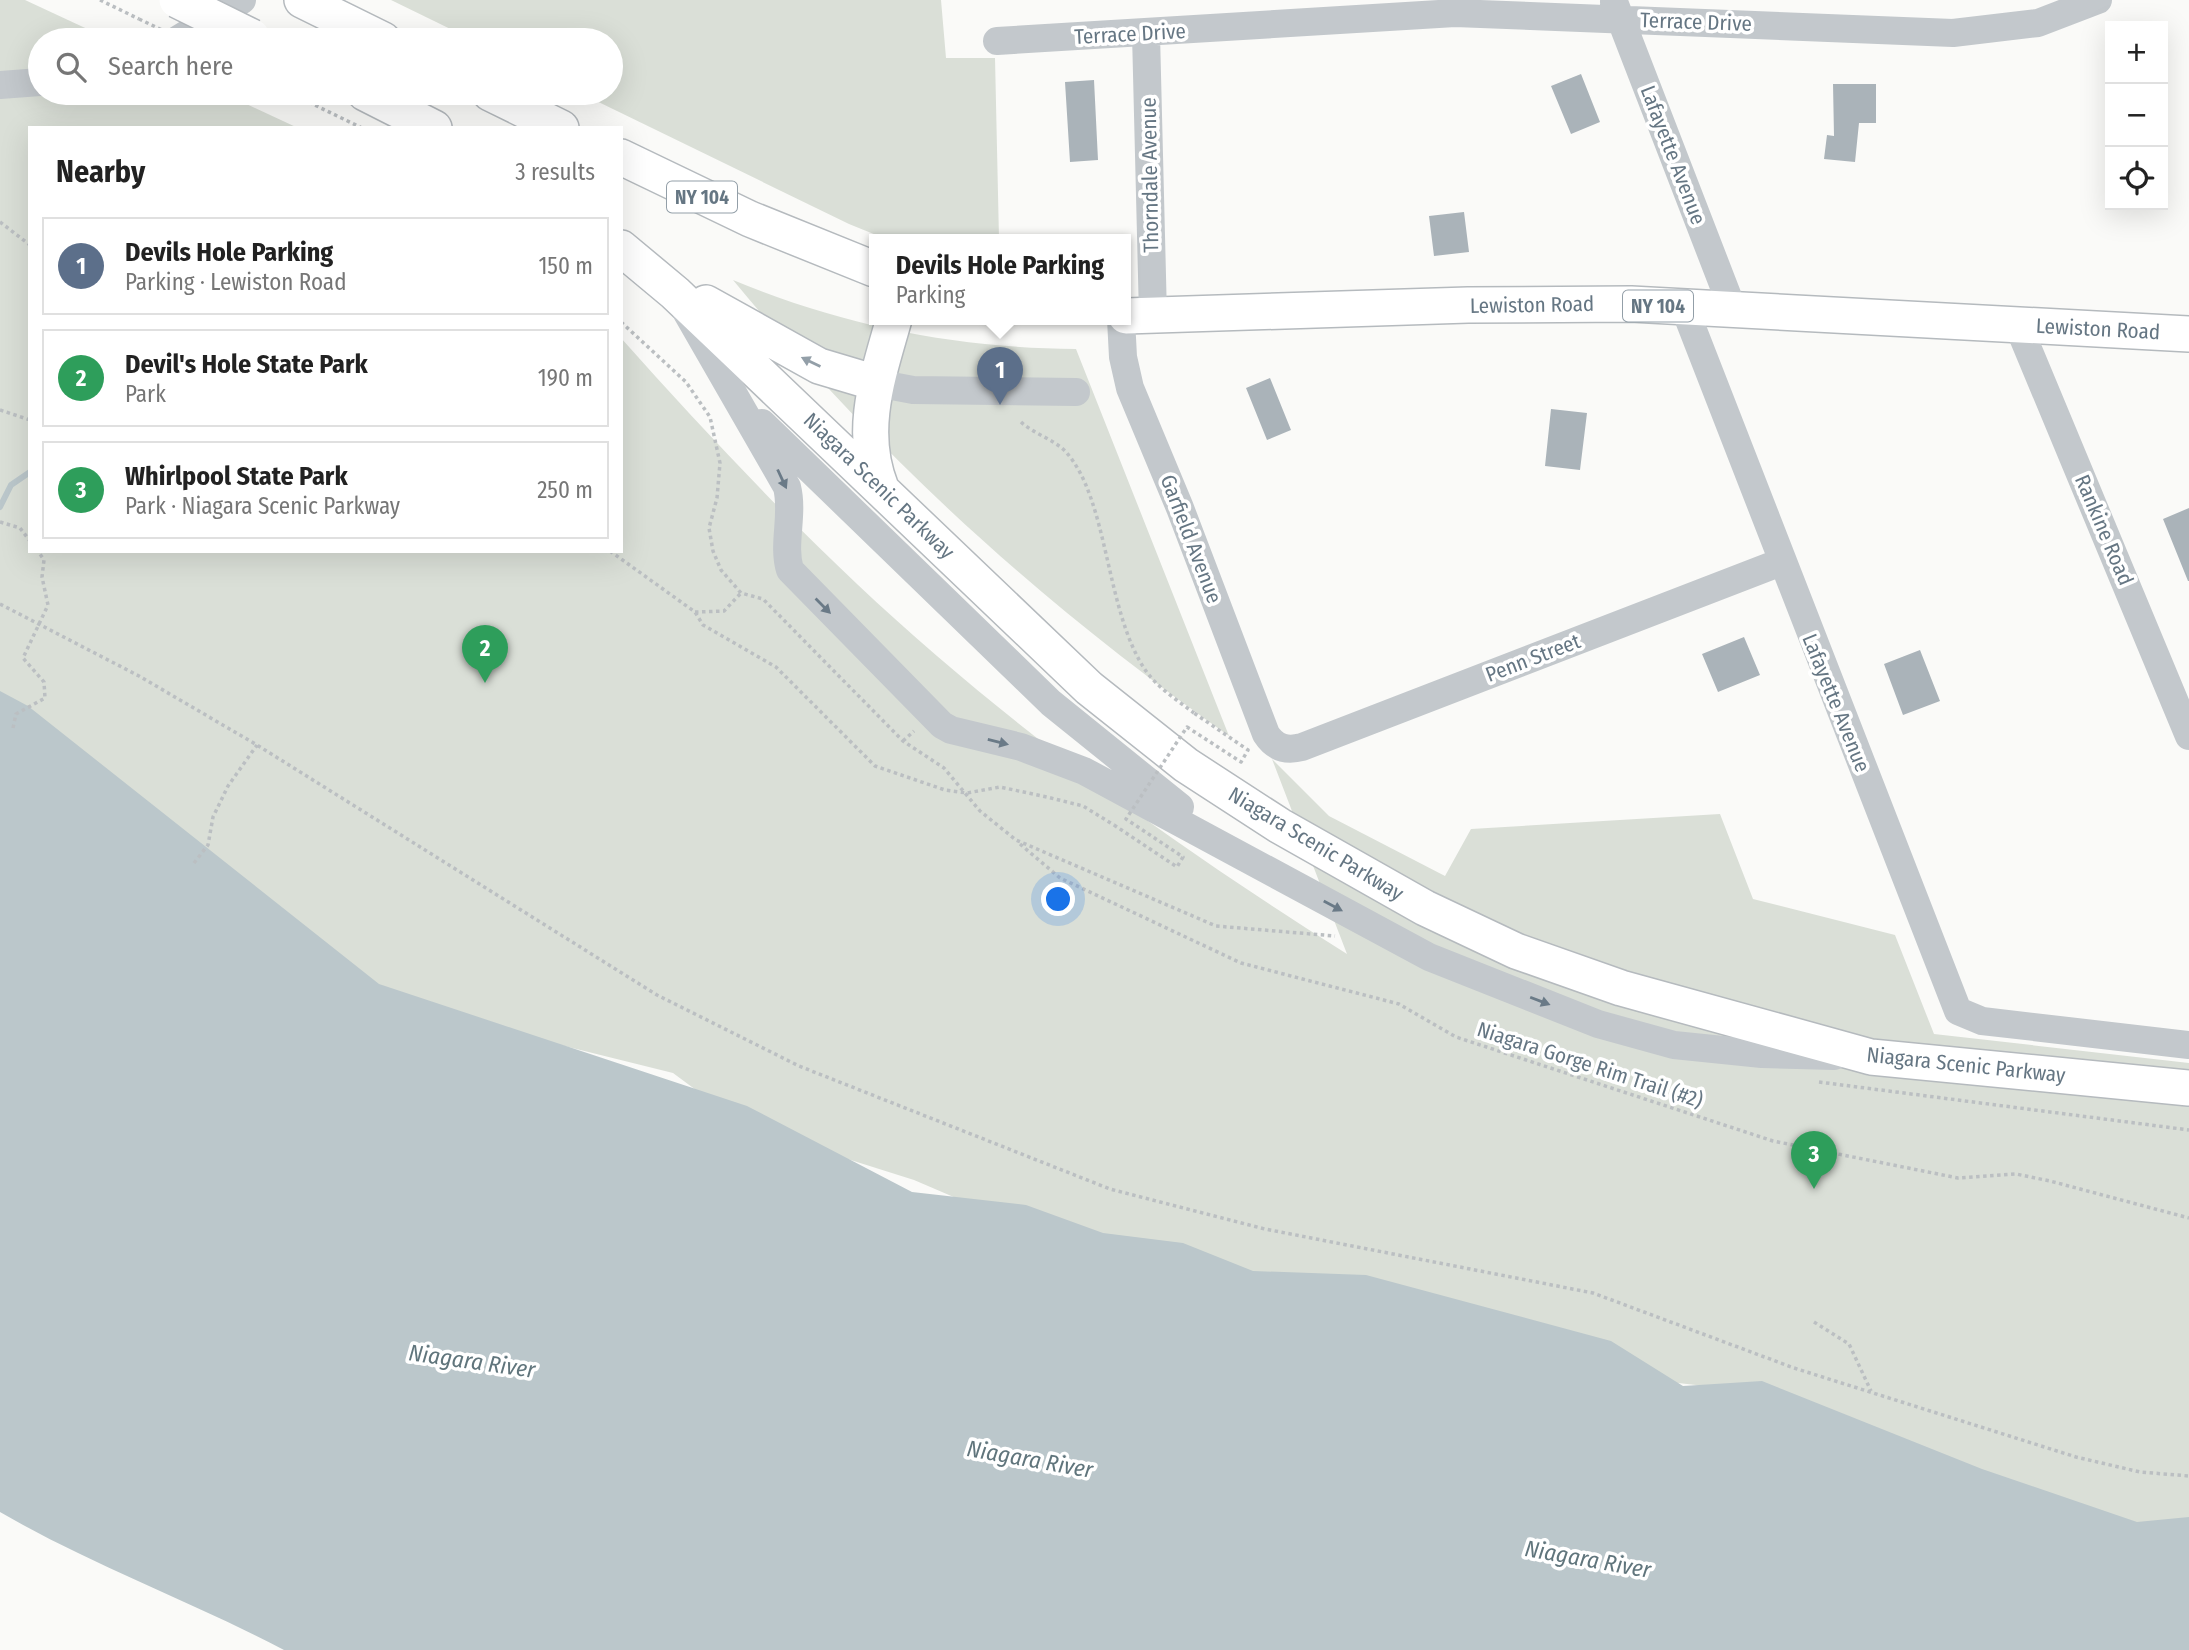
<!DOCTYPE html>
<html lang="en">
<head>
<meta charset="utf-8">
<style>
	:root { --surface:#fff; --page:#f6f6f6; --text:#222; --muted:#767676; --line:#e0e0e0; --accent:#e4572e }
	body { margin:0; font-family:"Fira Sans Condensed",sans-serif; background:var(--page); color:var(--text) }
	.controls { position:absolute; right:21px; top:21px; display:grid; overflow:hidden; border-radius:0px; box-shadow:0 7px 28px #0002 }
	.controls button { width:63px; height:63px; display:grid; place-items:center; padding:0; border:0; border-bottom:2px solid var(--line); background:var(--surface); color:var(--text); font:35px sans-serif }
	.you { position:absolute; left:1059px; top:900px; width:24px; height:24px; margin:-18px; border:5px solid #fff; border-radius:50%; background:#1a73e8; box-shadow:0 0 0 10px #1a73e833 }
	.badge { display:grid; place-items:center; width:46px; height:46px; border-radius:50%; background:var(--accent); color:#fff; font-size:23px; font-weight:700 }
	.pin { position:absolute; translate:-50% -58px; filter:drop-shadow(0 2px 4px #0008) }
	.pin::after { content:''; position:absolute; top:37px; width:24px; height:21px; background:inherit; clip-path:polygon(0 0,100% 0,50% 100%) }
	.popup { position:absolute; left:869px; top:234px; width:262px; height:91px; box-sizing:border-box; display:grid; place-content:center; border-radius:0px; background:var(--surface); filter:drop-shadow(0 2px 5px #0005); font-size:23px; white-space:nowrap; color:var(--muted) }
	.popup b { font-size:26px; color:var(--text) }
	.popup::after { content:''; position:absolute; left:50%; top:100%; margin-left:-14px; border:14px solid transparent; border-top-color:var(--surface) }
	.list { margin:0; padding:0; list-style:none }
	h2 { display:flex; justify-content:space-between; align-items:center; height:91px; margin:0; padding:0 28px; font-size:30px }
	h2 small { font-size:23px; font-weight:400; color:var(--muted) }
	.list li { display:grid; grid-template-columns:46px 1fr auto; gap:21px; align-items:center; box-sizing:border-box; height:98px; margin:0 14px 14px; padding:0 14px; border:2px solid var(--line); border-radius:0px }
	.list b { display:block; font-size:26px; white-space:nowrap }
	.list p { margin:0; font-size:23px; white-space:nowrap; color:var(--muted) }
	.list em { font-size:23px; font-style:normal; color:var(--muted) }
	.icon { flex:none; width:38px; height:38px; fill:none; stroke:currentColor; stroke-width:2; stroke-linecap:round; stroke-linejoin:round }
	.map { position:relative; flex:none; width:2189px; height:1650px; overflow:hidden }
	.search { position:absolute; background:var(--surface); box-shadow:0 7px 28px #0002; left:28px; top:28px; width:595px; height:77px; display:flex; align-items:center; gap:18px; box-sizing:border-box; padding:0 24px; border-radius:38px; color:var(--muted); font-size:26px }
	.panel { position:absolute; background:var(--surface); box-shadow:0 7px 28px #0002; left:28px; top:126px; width:595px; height:427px; border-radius:0px }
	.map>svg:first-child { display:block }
</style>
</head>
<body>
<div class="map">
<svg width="2189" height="1650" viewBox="0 0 2189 1650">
	<rect width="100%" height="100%" fill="#fafaf8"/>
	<path fill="#dadfd7" d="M0,0H25L111,40H40V93H223L298,128H30V551H621V338C721,450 824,559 937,656C1066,767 1204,864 1347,954L1272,759L1329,816L1445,876L1471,829L1720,814L1753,899L1895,935L1934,1034L2189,1063V1528L2164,1532L1750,1391L1651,1380L977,1207L914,1180L838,1156L727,1113L673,1073L407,1007L0,722Z
		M391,0H941L946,58H995L999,239H886L849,224L580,93H611V40H473Z
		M733,280C844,326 956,348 1076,349L1229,736C1041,604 880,457 733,280Z"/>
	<path fill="#bbc7cb" d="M0,691L28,706L379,984L747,1106L912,1192L1026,1205L1103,1233L1183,1243L1253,1271L1366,1275L1611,1341L1683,1386L1762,1381L1982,1469L2137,1522L2189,1517V1650H284C191,1601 91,1565 0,1512Z"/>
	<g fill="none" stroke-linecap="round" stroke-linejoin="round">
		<path stroke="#bbc7cb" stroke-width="6" d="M0,507L11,485L30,472"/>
	</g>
	<path fill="#aab3b9" d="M1581,74L1600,122L1571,134L1551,86Z
		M1094,80L1098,160L1070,162L1065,82Z
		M1833,84H1876V123H1859L1855,162L1824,159L1827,135L1834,136Z
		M1464,212L1469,252L1434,256L1429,216Z
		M1270,378L1291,430L1267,440L1246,388Z
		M1551,409L1587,413L1580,470L1545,466Z
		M2189,508V581H2188L2163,519Z
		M1744,637L1760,675L1718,692L1702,654Z
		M1920,650L1940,701L1903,715L1884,664Z"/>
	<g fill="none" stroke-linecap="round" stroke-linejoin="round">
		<defs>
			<path id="major" d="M302,0L383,40
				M365,93L434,128
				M490,93L561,128
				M621,157L750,219L874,269
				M621,248L675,293L1089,688L1186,765L1280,826L1425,908L1516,951L1621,988L1871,1057L2189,1088
				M706,303L819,366L876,383
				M1126,316L1468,305L1631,304L2189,334
				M881,488C858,431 878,376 894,319"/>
		</defs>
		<use href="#major" stroke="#b5babe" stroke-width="38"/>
		<path stroke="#bbbfc2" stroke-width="3.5" stroke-dasharray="3.5 3.5" stroke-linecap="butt" d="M100,0L139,19
			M290,93L362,128
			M59,99L95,93
			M0,222L30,245
			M621,322L686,382L710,417L720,463L717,498L709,528L713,551L721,570L741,593L763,599L903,741L944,768L980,811L1016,840L1216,926L1335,936
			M0,410L30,420
			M1021,422C1034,434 1053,439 1065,451C1109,498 1105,612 1146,671C1158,688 1177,700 1194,713
			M0,522L20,528L30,541
			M610,551L695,612L703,625L776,667L875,766L945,790L967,793L1000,787L1047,797L1083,806L1114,825
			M0,604L139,676L257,745L657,995L799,1066L1110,1189L1265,1229L1593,1293L1794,1368L2076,1457L2140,1472L2189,1476
			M695,612L724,611L741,593
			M13,728L16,714L45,698L44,682L23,658L48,605L42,577L44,560L38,551
			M903,741L914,731
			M1020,844L1060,878L1241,963L1399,1004L1456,1037L1773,1141L1958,1178L2016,1174L2050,1181L2189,1218
			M194,863L208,845L213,817L228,786L257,745
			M1819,1082L2189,1130
			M1814,1322L1849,1344L1871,1391"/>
		<path stroke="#c3c8cc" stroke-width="28" d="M1614,2L1733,310
			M1146,34L1153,316
			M177,40L242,0
			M997,41L1455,13L1953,33L2038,23L2098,0
			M0,85L40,82
			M1684,307L1958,1011L1982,1021L2189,1045
			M687,313L787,487C794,515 782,544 790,570L942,725L951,730L1021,747L1084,771L1429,957L1598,1024L1674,1045L1762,1054L1834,1056
			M1121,319L1123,357L1130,388L1180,508L1266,734C1275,748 1287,751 1302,747L1781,562
			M2018,325L2189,736
			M876,383L913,390L1076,392
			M762,423L1051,703L1180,807"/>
		<use href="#major" stroke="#fff" stroke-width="35"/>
		<defs>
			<path id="major-bridge" d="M177,0L252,37"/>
		</defs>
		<use href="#major-bridge" stroke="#b5babe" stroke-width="38" stroke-linecap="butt"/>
		<path stroke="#bbbfc2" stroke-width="3.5" stroke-dasharray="3.5 3.5" stroke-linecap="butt" d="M139,19L183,40
			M1114,825L1177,867L1183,857L1126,819L1187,727L1241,762L1248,750L1194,713"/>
		<use href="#major-bridge" stroke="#fff" stroke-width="35"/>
	</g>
	<defs><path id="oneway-solid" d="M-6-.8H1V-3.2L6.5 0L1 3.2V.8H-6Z" transform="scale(1.75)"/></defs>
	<use fill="#939fa8" href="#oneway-solid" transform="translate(811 362) rotate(-154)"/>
	<g fill="#6a7a87">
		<use href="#oneway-solid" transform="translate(782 479) rotate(65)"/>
		<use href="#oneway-solid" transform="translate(823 606) rotate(45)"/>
		<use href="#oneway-solid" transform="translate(998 742) rotate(14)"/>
		<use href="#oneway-solid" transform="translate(1333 906) rotate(28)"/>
		<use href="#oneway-solid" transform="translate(1540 1001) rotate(21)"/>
	</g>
	<g text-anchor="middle" stroke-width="7" stroke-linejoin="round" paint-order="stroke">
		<g fill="#fff" stroke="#939fa8" stroke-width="2">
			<rect x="667" y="181.5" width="70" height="31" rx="5"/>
			<rect x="1623" y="290.5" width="70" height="31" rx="5"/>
		</g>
		<g font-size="19" font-weight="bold" fill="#657683">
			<text x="702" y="204">NY 104</text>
			<text x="1658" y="313">NY 104</text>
		</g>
		<g font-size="21" fill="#657683" stroke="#fff">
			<text transform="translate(1696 22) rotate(2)" y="7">Terrace Drive</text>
			<text transform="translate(1130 34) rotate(-3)" y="7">Terrace Drive</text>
			<text transform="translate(1673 155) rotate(69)" y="7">Lafayette Avenue</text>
			<text transform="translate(1150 175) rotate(-91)" y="7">Thorndale Avenue</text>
			<text transform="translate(1532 305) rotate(-1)" y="7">Lewiston Road</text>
			<text transform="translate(2098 329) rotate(3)" y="7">Lewiston Road</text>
			<text transform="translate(879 486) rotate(44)" y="7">Niagara Scenic Parkway</text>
			<text transform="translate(2104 530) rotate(67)" y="7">Rankine Road</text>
			<text transform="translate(1191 539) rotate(69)" y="7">Garfield Avenue</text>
			<text transform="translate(1533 658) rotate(-21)" y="7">Penn Street</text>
			<text transform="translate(1836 703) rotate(68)" y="7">Lafayette Avenue</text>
			<text transform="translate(1316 844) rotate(31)" y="7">Niagara Scenic Parkway</text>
			<text transform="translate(1590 1065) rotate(18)" y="7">Niagara Gorge Rim Trail (#2)</text>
			<text transform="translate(1966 1065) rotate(6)" y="7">Niagara Scenic Parkway</text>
		</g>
		<g font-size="23" font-style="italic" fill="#60757c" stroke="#fff">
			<text transform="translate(472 1361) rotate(8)" y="8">Niagara River</text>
			<text transform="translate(1030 1459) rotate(10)" y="8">Niagara River</text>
			<text transform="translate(1588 1559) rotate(10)" y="8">Niagara River</text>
		</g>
	</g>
</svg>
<div class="controls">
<button>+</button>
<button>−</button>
<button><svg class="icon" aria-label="locate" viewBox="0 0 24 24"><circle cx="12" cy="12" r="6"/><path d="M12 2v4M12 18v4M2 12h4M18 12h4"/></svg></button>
</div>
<div class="you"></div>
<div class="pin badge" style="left:1000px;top:405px;background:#5c6f8a">1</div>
<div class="popup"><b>Devils Hole Parking</b>Parking</div>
<div class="pin badge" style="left:485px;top:683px;background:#2e9e5b">2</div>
<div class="pin badge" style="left:1814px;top:1189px;background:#2e9e5b">3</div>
<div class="search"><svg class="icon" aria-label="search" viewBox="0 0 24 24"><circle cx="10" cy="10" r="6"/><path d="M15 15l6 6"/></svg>Search here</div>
<section class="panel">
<h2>Nearby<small>3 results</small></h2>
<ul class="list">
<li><span class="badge" style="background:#5c6f8a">1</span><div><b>Devils Hole Parking</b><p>Parking · Lewiston Road</p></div><em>150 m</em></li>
<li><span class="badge" style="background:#2e9e5b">2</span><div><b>Devil's Hole State Park</b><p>Park</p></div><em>190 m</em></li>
<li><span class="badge" style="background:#2e9e5b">3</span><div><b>Whirlpool State Park</b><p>Park · Niagara Scenic Parkway</p></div><em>250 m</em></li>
</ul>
</section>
</div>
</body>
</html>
